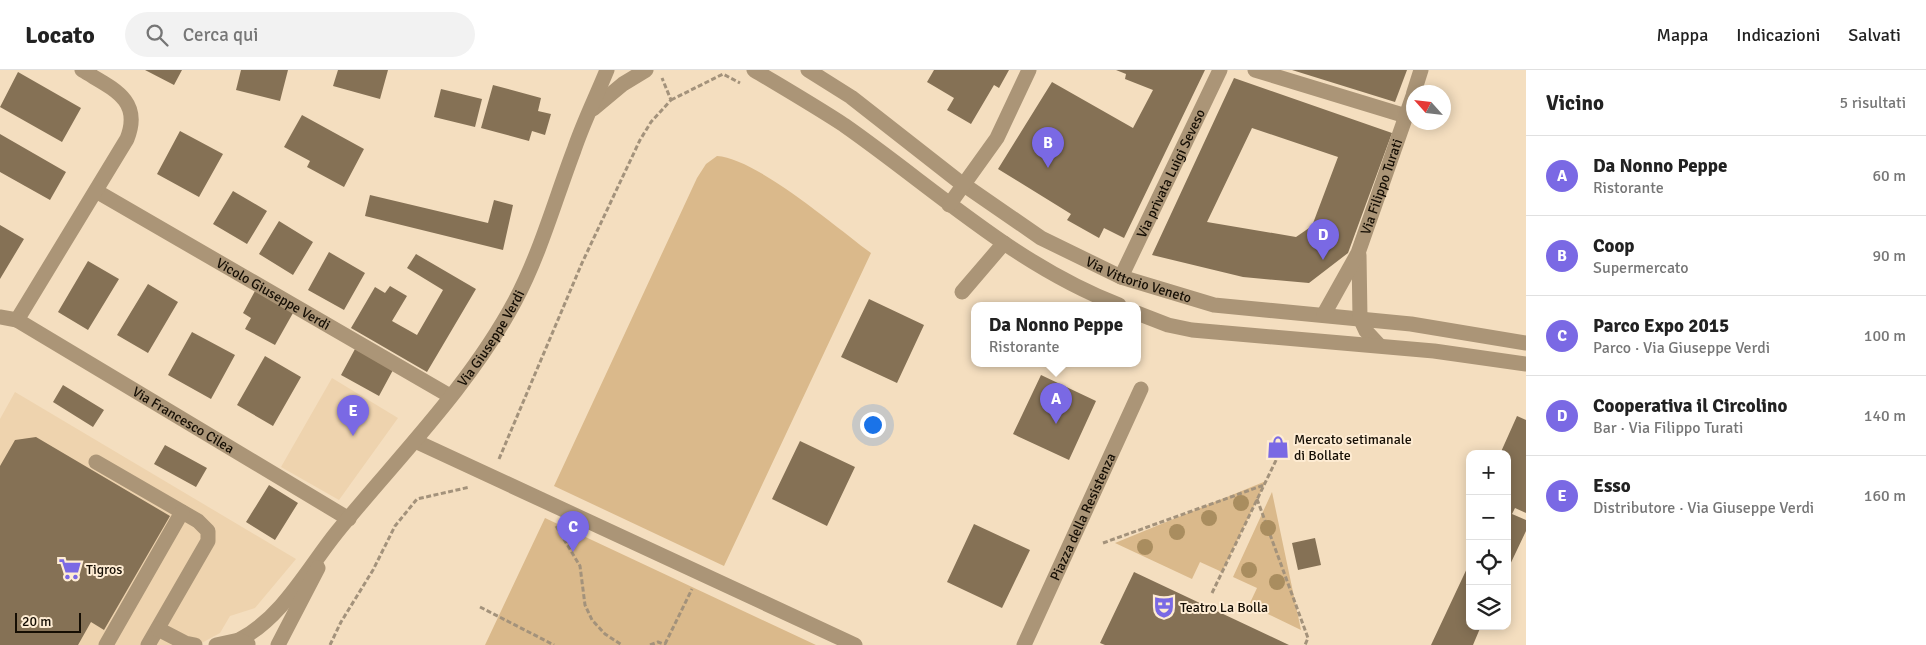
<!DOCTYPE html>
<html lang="it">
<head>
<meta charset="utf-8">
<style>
	:root { --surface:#fff; --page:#f2f2f2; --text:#222; --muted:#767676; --line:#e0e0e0; --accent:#7a69e4 }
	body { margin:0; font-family:Signika,sans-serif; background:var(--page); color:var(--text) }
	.controls { position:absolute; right:15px; bottom:15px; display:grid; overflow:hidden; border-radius:10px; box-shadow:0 2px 12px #0003 }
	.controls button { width:45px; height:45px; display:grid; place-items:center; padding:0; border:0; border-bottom:1px solid var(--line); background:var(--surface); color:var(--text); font:25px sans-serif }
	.compass { position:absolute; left:1406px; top:15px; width:45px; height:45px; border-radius:50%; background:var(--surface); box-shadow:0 2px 12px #0003; rotate:297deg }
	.scale { position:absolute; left:15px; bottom:12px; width:66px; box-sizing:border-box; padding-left:5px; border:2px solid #150e04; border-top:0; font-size:14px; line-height:18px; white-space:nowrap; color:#150e04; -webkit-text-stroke:4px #feecd3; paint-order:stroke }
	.you { position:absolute; left:872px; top:354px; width:18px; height:18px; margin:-12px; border:4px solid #fff; border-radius:50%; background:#1a73e8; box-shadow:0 0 0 8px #1a73e833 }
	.badge { display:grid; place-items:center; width:32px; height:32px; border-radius:50%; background:var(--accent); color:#fff; font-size:16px; font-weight:700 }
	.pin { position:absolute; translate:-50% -41px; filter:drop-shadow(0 1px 2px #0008) }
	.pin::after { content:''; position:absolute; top:26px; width:18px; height:15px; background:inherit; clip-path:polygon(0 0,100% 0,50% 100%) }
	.popup { position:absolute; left:971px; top:232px; width:170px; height:65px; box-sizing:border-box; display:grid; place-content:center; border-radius:10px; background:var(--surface); filter:drop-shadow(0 1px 4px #0005); font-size:16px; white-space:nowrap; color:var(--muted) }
	.popup b { font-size:19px; color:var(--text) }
	.popup::after { content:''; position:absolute; left:50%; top:100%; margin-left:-10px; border:10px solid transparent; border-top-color:var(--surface) }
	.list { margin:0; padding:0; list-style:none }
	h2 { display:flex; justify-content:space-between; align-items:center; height:65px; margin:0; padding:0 20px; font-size:21px }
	h2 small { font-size:16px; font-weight:400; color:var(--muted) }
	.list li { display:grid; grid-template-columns:32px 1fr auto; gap:15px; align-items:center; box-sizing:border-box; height:80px; padding:0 20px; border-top:1px solid var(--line) }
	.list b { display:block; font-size:19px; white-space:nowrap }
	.list p { margin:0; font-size:16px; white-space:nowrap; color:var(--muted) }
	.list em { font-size:16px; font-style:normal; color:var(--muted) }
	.icon { flex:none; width:28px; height:28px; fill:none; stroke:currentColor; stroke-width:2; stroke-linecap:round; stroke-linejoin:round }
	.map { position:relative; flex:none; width:1526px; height:575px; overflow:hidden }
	header { display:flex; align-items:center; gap:30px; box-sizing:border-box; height:70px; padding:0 25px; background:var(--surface); border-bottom:1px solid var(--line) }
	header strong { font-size:24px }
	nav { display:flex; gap:28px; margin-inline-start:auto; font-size:18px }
	.search { width:350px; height:45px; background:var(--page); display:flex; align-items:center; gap:12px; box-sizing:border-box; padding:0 18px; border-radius:28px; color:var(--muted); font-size:19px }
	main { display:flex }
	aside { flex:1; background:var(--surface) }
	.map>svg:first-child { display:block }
</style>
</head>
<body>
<header>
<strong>Locato</strong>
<div class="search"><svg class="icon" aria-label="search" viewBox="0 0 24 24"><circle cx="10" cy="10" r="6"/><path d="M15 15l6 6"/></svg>Cerca qui</div>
<nav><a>Mappa</a><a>Indicazioni</a><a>Salvati</a></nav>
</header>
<main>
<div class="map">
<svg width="1526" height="575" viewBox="0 0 1526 575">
	<rect width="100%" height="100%" fill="#f4debf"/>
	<path fill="#eed3ae" d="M332,308L398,348L339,430L281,397Z
		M15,322L296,489L255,538L230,546L220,563L198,575H0V349Z"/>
	<path fill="#dab98b" d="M717,86C756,88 837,158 871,183L724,496L554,416L697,108L706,94Z
		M1266,411L1222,502L1200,492L1192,509L1115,473Z
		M1272,422L1301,560L1249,535L1257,518L1233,507Z
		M545,448L816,575H485Z"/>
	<path fill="#857155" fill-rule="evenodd" d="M145,0H182L174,15Z
		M241,0H288L280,31L236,20Z
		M338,0H388L380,29L333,16Z
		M934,0H1009L999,18L994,15L971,54L947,40L954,28L927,12Z
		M1116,0H1205L1124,168L1104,158L1099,168L1067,150L1071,144L998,99L1052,12L1133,58L1153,20L1125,9L1126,4Z
		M1292,0H1407L1395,32Z
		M18,2L81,38L62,72L0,37Z
		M1234,8L1392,63L1348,183L1309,213L1243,207L1152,185ZM1252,58L1338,87L1312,156L1296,167L1207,152Z
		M493,15L541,28L538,41L551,44L545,65L532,61L529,71L481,58Z
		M441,19L482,29L475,57L434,47Z
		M302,45L364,79L344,117L307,97L310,91L284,77Z
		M180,61L223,84L199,127L157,104Z
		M0,64L66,102L50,130L0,102Z
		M233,121L267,141L247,174L213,154Z
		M370,125L488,153L494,130L513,135L503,180L365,146Z
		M279,151L313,172L293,205L259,184Z
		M0,155L24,169L0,209Z
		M329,182L365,203L344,240L308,220Z
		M416,184L476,219L427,302L351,258L375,217L385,223L390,216L407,226L392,251L417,265L443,220L407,198Z
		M88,191L119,209L88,260L58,242Z
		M148,214L178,232L148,283L117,265Z
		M255,221L293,243L275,275L245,259L251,248L243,243Z
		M869,229L924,255L897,313L841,287Z
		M192,262L235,285L211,329L168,305Z
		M355,279L393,300L379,326L341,305Z
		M265,286L301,307L273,356L237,335Z
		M1041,305L1096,331L1069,390L1013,364Z
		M63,315L104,340L93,357L53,332Z
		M1517,346L1526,350V443L1515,438L1512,444L1526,450V461L1507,501V384H1500Z
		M36,367L170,446L104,560L91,552L78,575H0V396L15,370Z
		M800,371L855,397L827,456L772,429Z
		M165,375L207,398L196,417L154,394Z
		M269,415L298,433L275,470L246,452Z
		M974,454L1030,480L1002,538L947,512Z
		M1315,468L1321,495L1298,500L1292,473Z
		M1470,492V556H1481L1473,575H1431Z
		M1134,502L1289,575H1105L1100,573Z"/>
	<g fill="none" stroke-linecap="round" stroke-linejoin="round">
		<path stroke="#a3927b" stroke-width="3" stroke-dasharray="5 2.5" stroke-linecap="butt" d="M671,30L723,4L740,13
			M499,389L582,193L640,70L651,52L671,30L662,8
			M1257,429L1308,568L1305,575
			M556,456L580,496L585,535L592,550L605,564L622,575
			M1103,473L1264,415
			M1212,523L1280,382
			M480,537L554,575
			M665,574L692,519
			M330,575L341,552L373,500L395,456L417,429L470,417
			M650,575L658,572L666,575"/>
		<g stroke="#ab9577" stroke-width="15">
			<path d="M754,0C784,18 815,36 844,55C934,118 1015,195 1119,235"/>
			<path id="s1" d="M808,0L851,27L957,110L1041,168L1121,207L1214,235L1411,254L1526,273"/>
			<path d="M1255,0L1406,46"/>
			<path d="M1414,22L1421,0"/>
			<path d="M593,39L623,14L646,0"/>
			<path id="s2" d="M96,121L450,326"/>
			<path d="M949,135L997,68L1029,0"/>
			<path d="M1359,185L1360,248L1366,261L1379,275"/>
			<path id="s3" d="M1121,207L1220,0"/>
			<path d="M962,222L1004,173"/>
			<path d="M1137,243L1168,255L1192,260L1434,281L1526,294"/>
			<path id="s4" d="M1324,244L1358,183L1414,23"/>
			<path d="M0,247L17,250L127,69C143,29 111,18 82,0"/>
			<path id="s5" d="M17,250L349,449"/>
			<path d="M415,371L855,575"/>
			<path d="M96,392L198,451L208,461V471L148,575"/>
			<path d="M158,559L185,573L195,575"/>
			<path id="s6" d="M239,570C282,548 308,498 337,462C398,387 469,317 515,231C540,184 555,130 574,80C583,53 596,27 607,0"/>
			<path d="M106,575L182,442"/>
			<path d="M216,575L239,570L248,574"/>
			<path d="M278,575L318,498"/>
			<path id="s7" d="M1024,575L1141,319"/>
		</g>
	</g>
	<g fill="#a98d5f">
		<circle cx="1241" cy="433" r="8"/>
		<circle cx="1209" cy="448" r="8"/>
		<circle cx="1268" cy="458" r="8"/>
		<circle cx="1177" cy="462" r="8"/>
		<circle cx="1145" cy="477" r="8"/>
		<circle cx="1249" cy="500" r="8"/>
		<circle cx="1277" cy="512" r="8"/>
	</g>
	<defs>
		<symbol id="shop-bare" viewBox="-9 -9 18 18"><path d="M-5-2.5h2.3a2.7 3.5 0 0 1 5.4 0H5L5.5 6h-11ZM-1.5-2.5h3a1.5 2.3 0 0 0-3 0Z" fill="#7a69e4" stroke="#feecd3" stroke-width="2.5" paint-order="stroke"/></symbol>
		<symbol id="supermarket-bare" viewBox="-9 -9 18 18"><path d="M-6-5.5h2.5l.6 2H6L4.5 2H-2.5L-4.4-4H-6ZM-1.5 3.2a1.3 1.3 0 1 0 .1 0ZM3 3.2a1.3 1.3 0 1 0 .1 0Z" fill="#7a69e4" stroke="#feecd3" stroke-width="2.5" paint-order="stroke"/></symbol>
		<symbol id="theatre-bare" viewBox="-9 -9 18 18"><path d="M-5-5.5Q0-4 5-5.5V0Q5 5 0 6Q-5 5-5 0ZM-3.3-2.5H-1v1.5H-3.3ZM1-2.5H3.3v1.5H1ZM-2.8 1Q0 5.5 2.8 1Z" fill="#7a69e4" stroke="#feecd3" stroke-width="2.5" paint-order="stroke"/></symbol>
	</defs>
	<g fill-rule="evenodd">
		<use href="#shop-bare" x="1262" y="361" width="32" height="32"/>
		<use href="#supermarket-bare" x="54" y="483" width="32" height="32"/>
		<use href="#theatre-bare" x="1148" y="521" width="32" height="32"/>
	</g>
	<g text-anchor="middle" stroke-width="4" stroke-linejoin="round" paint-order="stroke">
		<g font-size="14" fill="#150e04" stroke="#feecd3">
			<text dy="5" stroke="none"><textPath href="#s3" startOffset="115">Via privata Luigi Seveso</textPath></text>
			<text dy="5" stroke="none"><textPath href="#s4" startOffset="140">Via Filippo Turati</textPath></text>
			<text dy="5" stroke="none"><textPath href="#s1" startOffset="394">Via Vittorio Veneto</textPath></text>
			<text dy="5" stroke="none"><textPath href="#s2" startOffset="205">Vicolo Giuseppe Verdi</textPath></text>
			<text dy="5" stroke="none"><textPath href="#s6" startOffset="395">Via Giuseppe Verdi</textPath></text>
			<text dy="5" stroke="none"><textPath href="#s5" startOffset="194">Via Francesco Cilea</textPath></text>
			<text dy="5" stroke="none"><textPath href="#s7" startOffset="141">Piazza della Resistenza</textPath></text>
		</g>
		<g font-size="14" fill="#150e04" stroke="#feecd3" text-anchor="start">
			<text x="1294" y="374">Mercato setimanale<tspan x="1294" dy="16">di Bollate</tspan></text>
			<text x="86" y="504">Tigros</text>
			<text x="1180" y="542">Teatro La Bolla</text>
		</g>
	</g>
</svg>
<div class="controls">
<button>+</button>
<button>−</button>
<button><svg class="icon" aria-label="locate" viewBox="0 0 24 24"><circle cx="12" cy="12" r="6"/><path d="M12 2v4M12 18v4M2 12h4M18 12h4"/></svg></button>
<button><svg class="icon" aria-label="layers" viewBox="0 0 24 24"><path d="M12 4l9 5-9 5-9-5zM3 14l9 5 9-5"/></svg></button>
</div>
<svg class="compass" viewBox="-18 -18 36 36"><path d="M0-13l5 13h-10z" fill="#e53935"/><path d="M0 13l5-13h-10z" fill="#767676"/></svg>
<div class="scale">20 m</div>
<div class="you"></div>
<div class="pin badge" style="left:1056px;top:354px">A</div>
<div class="popup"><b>Da Nonno Peppe</b>Ristorante</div>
<div class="pin badge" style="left:1048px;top:98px">B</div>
<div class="pin badge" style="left:573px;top:482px">C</div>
<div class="pin badge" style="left:1323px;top:190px">D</div>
<div class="pin badge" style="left:353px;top:366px">E</div>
</div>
<aside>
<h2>Vicino<small>5 risultati</small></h2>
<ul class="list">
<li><span class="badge">A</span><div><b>Da Nonno Peppe</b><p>Ristorante</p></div><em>60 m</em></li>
<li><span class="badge">B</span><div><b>Coop</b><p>Supermercato</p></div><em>90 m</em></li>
<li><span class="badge">C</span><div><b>Parco Expo 2015</b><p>Parco · Via Giuseppe Verdi</p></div><em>100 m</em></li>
<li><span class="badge">D</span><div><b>Cooperativa il Circolino</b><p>Bar · Via Filippo Turati</p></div><em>140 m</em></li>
<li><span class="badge">E</span><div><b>Esso</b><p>Distributore · Via Giuseppe Verdi</p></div><em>160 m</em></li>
</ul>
</aside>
</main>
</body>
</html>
